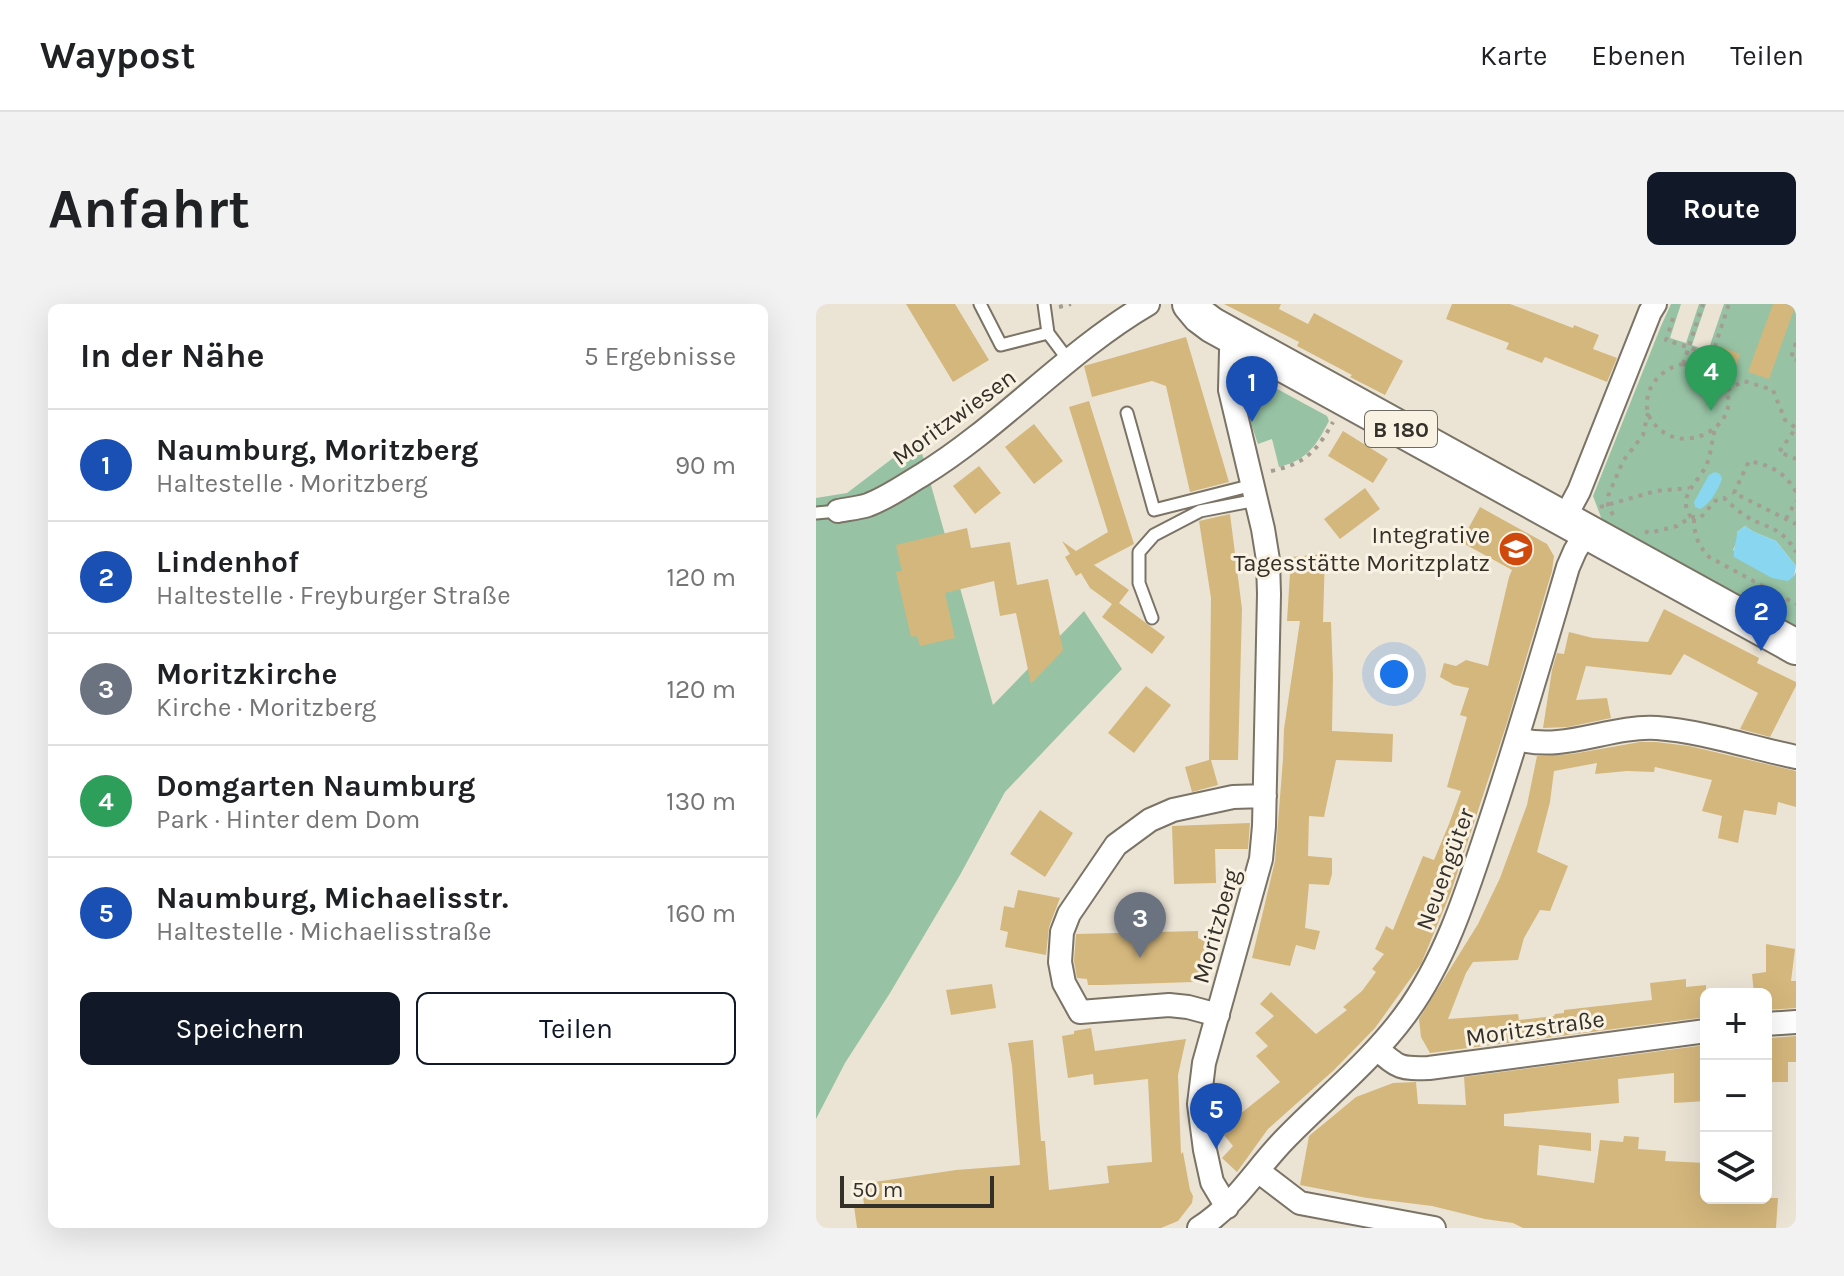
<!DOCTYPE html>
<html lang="de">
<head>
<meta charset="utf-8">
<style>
	:root { --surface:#fff; --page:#f2f2f2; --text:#202124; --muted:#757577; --line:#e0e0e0; --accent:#111827 }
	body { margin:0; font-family:Karla,sans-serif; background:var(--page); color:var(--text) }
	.controls { position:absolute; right:24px; bottom:24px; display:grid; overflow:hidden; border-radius:12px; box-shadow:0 8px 32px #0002 }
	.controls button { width:72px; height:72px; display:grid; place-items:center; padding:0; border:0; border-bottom:2px solid var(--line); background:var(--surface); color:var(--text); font:40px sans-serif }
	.scale { position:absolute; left:24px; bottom:20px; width:154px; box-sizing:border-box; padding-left:8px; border:4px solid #33302a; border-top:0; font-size:22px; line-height:28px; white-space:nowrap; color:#33302a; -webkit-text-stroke:6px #f9f1e2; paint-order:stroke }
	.you { position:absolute; left:578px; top:370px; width:28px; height:28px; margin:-20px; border:6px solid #fff; border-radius:50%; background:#1a73e8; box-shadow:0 0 0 12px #1a73e833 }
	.badge { display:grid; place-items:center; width:52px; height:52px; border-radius:50%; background:var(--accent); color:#fff; font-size:26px; font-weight:700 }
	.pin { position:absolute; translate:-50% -66px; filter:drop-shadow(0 2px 4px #0008) }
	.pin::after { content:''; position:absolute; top:42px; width:28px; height:24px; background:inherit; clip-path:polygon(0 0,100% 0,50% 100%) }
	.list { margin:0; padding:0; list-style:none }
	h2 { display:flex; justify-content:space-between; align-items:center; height:104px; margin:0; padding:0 32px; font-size:34px }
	h2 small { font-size:26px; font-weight:400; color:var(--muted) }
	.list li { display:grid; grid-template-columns:52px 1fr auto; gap:24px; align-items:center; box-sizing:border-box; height:112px; padding:0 32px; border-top:2px solid var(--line) }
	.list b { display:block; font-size:30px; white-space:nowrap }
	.list p { margin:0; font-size:26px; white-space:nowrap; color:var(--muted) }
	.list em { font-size:26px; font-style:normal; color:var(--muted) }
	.actions { display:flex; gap:16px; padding:24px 32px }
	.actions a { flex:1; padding:18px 0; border:2px solid var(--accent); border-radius:12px; text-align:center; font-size:28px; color:var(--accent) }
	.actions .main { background:var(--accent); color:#fff }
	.icon { flex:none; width:44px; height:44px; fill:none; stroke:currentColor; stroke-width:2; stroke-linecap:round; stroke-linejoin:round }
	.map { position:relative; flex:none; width:980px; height:924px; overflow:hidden; border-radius:12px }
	header { display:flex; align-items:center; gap:48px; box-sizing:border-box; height:112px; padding:0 40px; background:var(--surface); border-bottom:2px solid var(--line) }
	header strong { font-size:38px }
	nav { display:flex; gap:44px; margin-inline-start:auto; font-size:28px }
	.intro { display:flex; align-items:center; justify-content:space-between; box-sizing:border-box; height:192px; padding:0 48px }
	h1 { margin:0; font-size:56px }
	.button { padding:20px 36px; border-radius:12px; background:var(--accent); color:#fff; font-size:28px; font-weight:700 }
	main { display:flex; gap:48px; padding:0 48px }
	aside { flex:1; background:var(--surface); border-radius:12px; box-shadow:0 8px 32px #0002 }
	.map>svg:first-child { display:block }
</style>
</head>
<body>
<header>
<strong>Waypost</strong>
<nav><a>Karte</a><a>Ebenen</a><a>Teilen</a></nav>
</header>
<div class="intro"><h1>Anfahrt</h1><a class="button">Route</a></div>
<main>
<aside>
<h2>In der Nähe<small>5 Ergebnisse</small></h2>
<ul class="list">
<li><span class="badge" style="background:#1a4fb4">1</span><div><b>Naumburg, Moritzberg</b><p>Haltestelle · Moritzberg</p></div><em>90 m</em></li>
<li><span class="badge" style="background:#1a4fb4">2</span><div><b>Lindenhof</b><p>Haltestelle · Freyburger Straße</p></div><em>120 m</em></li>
<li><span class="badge" style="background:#6b7280">3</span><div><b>Moritzkirche</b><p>Kirche · Moritzberg</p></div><em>120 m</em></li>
<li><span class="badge" style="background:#2e9e5b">4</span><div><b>Domgarten Naumburg</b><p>Park · Hinter dem Dom</p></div><em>130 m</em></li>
<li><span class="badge" style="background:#1a4fb4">5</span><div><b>Naumburg, Michaelisstr.</b><p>Haltestelle · Michaelisstraße</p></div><em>160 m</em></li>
</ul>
<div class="actions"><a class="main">Speichern</a><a>Teilen</a></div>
</aside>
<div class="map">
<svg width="980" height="924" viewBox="0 0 980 924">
	<rect width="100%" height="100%" fill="#ebe4d5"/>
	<path fill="#97c3a4" d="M855,0H865L854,34L870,39L883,0H890L876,41L892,47L908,0H980V262L960,237L938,228L929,222L921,228V237L917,246L978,272L980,268V323L786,216L777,192L845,22Z
		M437,74L443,75L511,112L513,117C500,142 491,156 463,163L456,135L442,140C438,128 426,95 428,84C429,78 432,77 437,74Z
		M102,135L177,401L268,307L306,365L189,488L144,571L74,689L29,759L0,815V194L31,189Z"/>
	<path fill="#89d6f0" d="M899,168L904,170L906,175C902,186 894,200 884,205L879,203L878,198L893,171Z
		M929,222L938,228L960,237L980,262L978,272L972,277L956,274L918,253C917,244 921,237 921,228Z"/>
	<path fill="#d4b77c" d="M90,0H139L173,56L137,78Z
		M408,0H465L463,5L492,20L498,9L587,57L569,91L534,73L536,71L481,42L483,38Z
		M636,0H694L757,24L758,21L783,31L777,45L801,54L791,78L729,53L726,59L690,45L693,39L630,15Z
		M957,0H980L953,75L932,68Z
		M370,33L413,178L374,188L350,82L336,77L276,93L268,62Z
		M903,42L924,50L917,70L896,62Z
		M273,97L318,240L278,261L313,286L303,299L349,333L336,350L286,313L296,300L274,284L265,269L260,272L249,253L254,250L246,237L260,247L292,228L253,103Z
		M218,120L247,157L218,180L189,143Z
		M527,127L572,155L557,179L512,152Z
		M163,162L185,189L159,210L137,182Z
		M549,184L564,205L524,235L508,215Z
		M664,203L731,240L738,252L736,267L691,419L635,588L605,660L559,724L518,766L452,825L421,868L406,854L417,842L404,826L464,778L440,752L452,742L439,729L458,712L444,700L455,688L500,730L531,706L527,703L546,687L560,668L556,665L568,650L559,645L570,622L577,626L607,552L618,556L633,520L645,487L631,483L651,413L644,411L653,384L638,381L624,373L628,359L640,362L650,356L672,362L693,273L696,266L645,238Z
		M414,210L426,305L422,456H395L402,481L376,488L369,463L393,456L395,294L383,217Z
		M151,224L155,244L194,238L201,281L232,275L247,346L215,380L200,309L184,312L178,277L129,289L139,334L104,342L101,332L95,333L80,268L86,267L80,241Z
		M509,250L507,318H515L517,372L516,427L577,430L576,458L520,456L508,513L493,512L492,552L516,554V570L513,581L493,580L489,624L504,627L499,646L480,641L474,662L436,654L459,557L467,455L468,425L484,317H471L475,253Z
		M848,305L943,354L941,359L980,378V382L954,433L924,425L942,389L868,350L855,371L770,362L760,396L791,394L795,414L752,423L727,424L736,366L741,349L748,350L753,328L777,334L832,338Z
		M330,382L355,401L318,449L292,429Z
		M824,438H840L873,442L980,467V503L962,498L960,511L928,506L922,539L902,534L906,512L886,507L896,476L839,463L838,468L811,467L779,470L781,459L738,467L734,498L721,548L752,562L734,607L724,606L708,634L702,656L657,658L650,669L632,715L702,710L703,716L738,712L739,710L748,709V706L836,696L834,679L870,675V683L890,681V713L614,749L605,733L603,715L662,620L684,574L711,501L721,452L756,450Z
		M224,506L257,529L229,573L194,550Z
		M434,519L432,545H399L400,579L358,580L356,522Z
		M202,586L244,594L233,623L230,651L189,643L192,628L184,626L188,602L198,604Z
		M382,627V634L390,638L400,653L394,672L377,678L287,681H272L271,675L261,674L258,657L260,630Z
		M950,640L979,645L975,677H980V704L950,706V690H938L936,670L950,668Z
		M176,680L180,704L135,711L130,686Z
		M275,724L279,747L370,735L362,771L365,850L367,848L374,886L377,892L376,899L362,917L345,924H41L38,902L48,900L45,880L140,866L204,861L196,762L192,739L217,736L225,837H229L233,886L293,879L291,862L336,858L332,775L278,781L277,770L252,774L246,732L258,730V727Z
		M980,732V758H972V778H955V734Z
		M890,741V797L858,799V769L802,775L803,799L688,810V822L775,829V847L723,841L721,871L778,879L784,836L807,838L808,832L823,833L822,845L850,847L849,857L890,859V894H962L960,924H707L697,919L669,915L616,902L551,894L484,881L493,832L540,793L577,779L600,778L602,800L650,801L648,773Z"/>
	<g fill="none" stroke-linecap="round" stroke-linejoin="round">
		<defs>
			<path id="service" d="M164,0L185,41L232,29
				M228,0L232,29L253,57
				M311,109L338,206L437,181
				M0,209L22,207
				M336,314L323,279V248L338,231L384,207L441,196"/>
			<path id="minor" d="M22,207C32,205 43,204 52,201C71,194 89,181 106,171C187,121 250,48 332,0
				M748,215L763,187L834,8L839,0
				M702,435C749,448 794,421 841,424C885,427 937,444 980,453
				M402,711L372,703L353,701L264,708L248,679L244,658L246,628L253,610L300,541L334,516L357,506L417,493L449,492
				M950,720L980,718
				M561,745C583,764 584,765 613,764L890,727
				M442,867L484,899L618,924
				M411,903L396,878L389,846L383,800L388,759L445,555L448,522L453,290L452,256L447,225L414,86L415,47L422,36
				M383,924C420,901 441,863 471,833C510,793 556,756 589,711C631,654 652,584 674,518C702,434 727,348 752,263L759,247L771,227"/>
			<path id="primary" d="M374,0L384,12L396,21L980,343"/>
		</defs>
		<use href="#service" stroke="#7a7366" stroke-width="15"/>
		<use href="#minor" stroke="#7a7366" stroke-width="26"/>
		<use href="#primary" stroke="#7a7366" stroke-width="38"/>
		<path stroke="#a39d92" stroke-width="4" stroke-dasharray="4 6" stroke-linecap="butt" d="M243,3L255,0
			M857,14L850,36L896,51L913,0
			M980,39L975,54L980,56
			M867,60C873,61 880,61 885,62C895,65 903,73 908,81C928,117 877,149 847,128C841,123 834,117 832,109C826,85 845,64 867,60Z
			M867,60L887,0
			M911,86L928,77L957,86L969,116L980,124L963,148L980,155
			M455,167C489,160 501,147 517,118
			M980,188C969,168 954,161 933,157L918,189L980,220
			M784,203L840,187L873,184
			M797,211L792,201V192L807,157L827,131L832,109
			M875,213C860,192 882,179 890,162C895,150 896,137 899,124
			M878,215C878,231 882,241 893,253L980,300
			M970,215L980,197
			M829,227L833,229L861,222L875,213H885L899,197L908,194C914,200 921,206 928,211C952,226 963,220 980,248"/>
		<use href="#service" stroke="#fff" stroke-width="11"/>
		<use href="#minor" stroke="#fff" stroke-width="22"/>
		<use href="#primary" stroke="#fff" stroke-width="34"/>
	</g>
	<defs>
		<symbol id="school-disc" viewBox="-11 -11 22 22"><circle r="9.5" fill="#cf490d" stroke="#f9f1e2"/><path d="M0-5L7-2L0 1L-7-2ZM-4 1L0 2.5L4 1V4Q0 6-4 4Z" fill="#fff"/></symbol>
	</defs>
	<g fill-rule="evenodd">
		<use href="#school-disc" x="680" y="225" width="40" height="40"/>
	</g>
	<g text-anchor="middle" stroke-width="6" stroke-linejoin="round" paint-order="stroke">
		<rect fill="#f9f1e2" stroke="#6e6a61" stroke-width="2" x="549" y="107" width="72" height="36" rx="6"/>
		<g font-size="22" font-weight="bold" fill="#33302a">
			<text x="585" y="133">B 180</text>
		</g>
		<g font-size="24" fill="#33302a" stroke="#f9f1e2">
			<text transform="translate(138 113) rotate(-36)" y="8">Moritzwiesen</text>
			<text transform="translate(629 565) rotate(-70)" y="8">Neuengüter</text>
			<text transform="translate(400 622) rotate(-74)" y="8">Moritzberg</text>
			<text transform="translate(719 724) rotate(-8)" y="8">Moritzstraße</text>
		</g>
		<g font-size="24" fill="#33302a" stroke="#f9f1e2" text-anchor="end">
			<text x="674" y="239">Integrative<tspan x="674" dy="28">Tagesstätte Moritzplatz</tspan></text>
		</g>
	</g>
</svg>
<div class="controls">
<button>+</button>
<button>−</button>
<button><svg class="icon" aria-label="layers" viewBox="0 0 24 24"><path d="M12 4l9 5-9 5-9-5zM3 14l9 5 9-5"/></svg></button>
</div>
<div class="scale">50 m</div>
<div class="you"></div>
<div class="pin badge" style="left:436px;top:118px;background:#1a4fb4">1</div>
<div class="pin badge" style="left:945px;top:347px;background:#1a4fb4">2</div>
<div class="pin badge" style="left:324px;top:654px;background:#6b7280">3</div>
<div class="pin badge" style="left:895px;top:107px;background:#2e9e5b">4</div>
<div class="pin badge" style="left:400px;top:845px;background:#1a4fb4">5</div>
</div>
</main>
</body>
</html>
